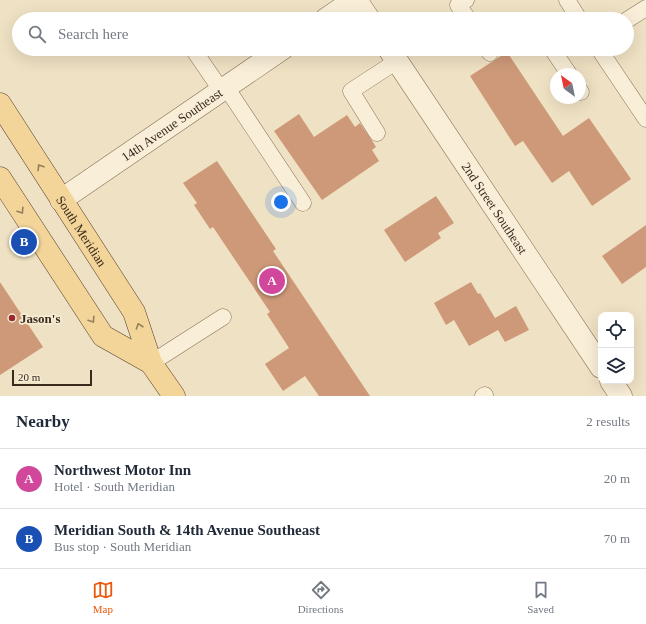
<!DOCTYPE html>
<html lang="en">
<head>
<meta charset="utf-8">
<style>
	:root { --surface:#fff; --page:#f2f2f3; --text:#1f2937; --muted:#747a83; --line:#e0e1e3; --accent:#ea580c }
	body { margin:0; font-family:Georgia,serif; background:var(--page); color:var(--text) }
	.controls { position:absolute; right:12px; bottom:12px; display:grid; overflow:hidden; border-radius:8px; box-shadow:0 4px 16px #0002 }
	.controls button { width:36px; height:36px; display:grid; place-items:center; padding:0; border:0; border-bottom:1px solid var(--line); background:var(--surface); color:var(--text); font:20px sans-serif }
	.compass { position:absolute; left:550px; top:68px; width:36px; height:36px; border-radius:50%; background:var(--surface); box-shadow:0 4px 16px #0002; rotate:327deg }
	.scale { position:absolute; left:12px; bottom:10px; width:80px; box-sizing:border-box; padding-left:4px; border:2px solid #392a1e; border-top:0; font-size:11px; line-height:14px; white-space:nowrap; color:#392a1e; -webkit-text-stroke:3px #f6ebd3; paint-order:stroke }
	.you { position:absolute; left:281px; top:202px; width:14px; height:14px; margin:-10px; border:3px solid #fff; border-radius:50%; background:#1a73e8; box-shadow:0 0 0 6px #1a73e833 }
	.badge { display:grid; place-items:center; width:26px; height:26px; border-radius:50%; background:var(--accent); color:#fff; font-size:13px; font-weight:700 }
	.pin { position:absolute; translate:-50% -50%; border:2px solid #fff; box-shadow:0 1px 4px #0006 }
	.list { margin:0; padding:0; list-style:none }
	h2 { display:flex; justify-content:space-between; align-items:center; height:52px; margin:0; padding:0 16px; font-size:17px }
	h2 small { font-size:13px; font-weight:400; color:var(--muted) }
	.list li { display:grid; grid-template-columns:26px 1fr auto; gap:12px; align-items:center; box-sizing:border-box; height:60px; padding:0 16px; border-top:1px solid var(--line) }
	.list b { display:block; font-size:15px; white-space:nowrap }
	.list p { margin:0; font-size:13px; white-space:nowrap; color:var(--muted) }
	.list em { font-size:13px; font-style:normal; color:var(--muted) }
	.icon { flex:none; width:22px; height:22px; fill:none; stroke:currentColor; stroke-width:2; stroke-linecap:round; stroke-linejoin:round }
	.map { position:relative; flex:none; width:646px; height:396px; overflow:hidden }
	.search { position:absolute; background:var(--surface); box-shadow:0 4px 16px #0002; left:12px; right:12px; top:12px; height:44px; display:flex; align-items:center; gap:10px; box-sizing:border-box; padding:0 14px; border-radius:22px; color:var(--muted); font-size:15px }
	.sheet { height:172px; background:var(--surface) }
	nav { display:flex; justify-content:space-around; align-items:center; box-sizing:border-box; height:56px; border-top:1px solid var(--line); background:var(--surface); font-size:11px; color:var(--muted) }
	nav a { display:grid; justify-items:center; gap:2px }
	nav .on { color:var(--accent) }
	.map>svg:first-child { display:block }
</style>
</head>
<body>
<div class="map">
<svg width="646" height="396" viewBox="0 0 646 396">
	<rect width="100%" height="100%" fill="#efe1c3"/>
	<path fill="#ce9978" d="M507,52L563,136L589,118L631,179L592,206L569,171L552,183L523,141L515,146L470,76Z
		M299,114L314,137L347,115L355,127L360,123L373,142L376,147L372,150L379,161L322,200L274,131Z
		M217,161L276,249L273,251L370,396H319L305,376L283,391L265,364L289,348L267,314L270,312L213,227L210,229L194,205L197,203L183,183Z
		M436,196L454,223L438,233L441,238L405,262L384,230Z
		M646,225V267L622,284L602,256Z
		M0,282L43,347L0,375Z
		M471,282L478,294L480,293L495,318L516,306L529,330L505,342L498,330L469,346L454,320L446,325L434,303Z"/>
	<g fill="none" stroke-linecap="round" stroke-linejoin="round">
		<defs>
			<path id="lane" d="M466,0L458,5L468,19
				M567,0L579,19
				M627,20L646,8
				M193,49L221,90
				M487,49L490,53
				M552,49L569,74
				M599,49L646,119
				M226,87L303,203
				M580,91L581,92
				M377,133L351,91L397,61
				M151,363L223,317
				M483,396L485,395"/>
			<g id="street">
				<path d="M356,0L369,19"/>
				<path d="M326,19L354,0"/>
				<path id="s1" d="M389,49L601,367"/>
				<path id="s2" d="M61,200L282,49"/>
				<path d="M611,381L621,396"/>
			</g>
			<g id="primary">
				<path id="s3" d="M0,104L134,312L151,363L174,396"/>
				<path d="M0,178L103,336L151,363"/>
			</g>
		</defs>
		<use href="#lane" stroke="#897259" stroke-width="17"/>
		<use href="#street" stroke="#897259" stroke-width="23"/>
		<use href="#primary" stroke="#57402e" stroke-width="23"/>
		<use href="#lane" stroke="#f9eed7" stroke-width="16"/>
		<use href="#street" stroke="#f9eed7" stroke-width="22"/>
		<use href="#primary" stroke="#f3d59a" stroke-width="22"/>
	</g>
	<defs><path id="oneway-chevron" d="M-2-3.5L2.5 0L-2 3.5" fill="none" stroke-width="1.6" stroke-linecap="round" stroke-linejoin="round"/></defs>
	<g stroke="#96805c">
		<use href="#oneway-chevron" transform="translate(40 167) rotate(-122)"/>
		<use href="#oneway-chevron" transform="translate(21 211) rotate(57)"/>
		<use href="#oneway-chevron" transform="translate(92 320) rotate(57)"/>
		<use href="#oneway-chevron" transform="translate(139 326) rotate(-109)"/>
	</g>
	<circle fill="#9a282c" stroke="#f6ebd3" stroke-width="1.5" cx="12" cy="318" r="4"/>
	<g text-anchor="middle" stroke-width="3.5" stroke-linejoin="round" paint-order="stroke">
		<g font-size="13" fill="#392a1e" stroke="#f6ebd3">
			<text dy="5" stroke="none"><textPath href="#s2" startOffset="134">14th Avenue Southeast</textPath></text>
			<text dy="5" stroke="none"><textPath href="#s1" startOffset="191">2nd Street Southeast</textPath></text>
			<text dy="5" stroke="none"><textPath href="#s3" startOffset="151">South Meridian</textPath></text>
		</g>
		<g font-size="13" font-weight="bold" fill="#392a1e" stroke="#f6ebd3" text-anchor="start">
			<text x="20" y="323">Jason's</text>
		</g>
	</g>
</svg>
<div class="controls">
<button><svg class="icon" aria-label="locate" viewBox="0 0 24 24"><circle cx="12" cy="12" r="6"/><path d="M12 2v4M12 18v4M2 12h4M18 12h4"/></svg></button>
<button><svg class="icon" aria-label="layers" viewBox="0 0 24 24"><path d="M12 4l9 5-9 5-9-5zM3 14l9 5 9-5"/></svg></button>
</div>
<svg class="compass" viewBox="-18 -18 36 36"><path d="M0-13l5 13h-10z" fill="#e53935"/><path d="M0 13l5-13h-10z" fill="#747a83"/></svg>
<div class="scale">20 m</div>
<div class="you"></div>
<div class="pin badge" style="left:272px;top:281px;background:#d1479c">A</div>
<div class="pin badge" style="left:24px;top:242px;background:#1a4fb4">B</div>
<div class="search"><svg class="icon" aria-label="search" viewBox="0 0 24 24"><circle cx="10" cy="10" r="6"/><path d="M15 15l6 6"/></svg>Search here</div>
</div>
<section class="sheet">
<h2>Nearby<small>2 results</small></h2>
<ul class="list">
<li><span class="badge" style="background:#d1479c">A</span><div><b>Northwest Motor Inn</b><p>Hotel · South Meridian</p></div><em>20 m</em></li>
<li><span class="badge" style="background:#1a4fb4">B</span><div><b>Meridian South &amp; 14th Avenue Southeast</b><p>Bus stop · South Meridian</p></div><em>70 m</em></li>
</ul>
</section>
<nav>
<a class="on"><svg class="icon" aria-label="map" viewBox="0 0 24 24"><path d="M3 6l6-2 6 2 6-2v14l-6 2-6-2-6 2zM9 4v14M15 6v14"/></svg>Map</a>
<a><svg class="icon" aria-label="directions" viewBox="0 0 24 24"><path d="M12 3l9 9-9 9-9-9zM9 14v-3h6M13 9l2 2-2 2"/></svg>Directions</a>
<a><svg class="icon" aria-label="saved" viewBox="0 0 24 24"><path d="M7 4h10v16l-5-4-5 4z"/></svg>Saved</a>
</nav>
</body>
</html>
